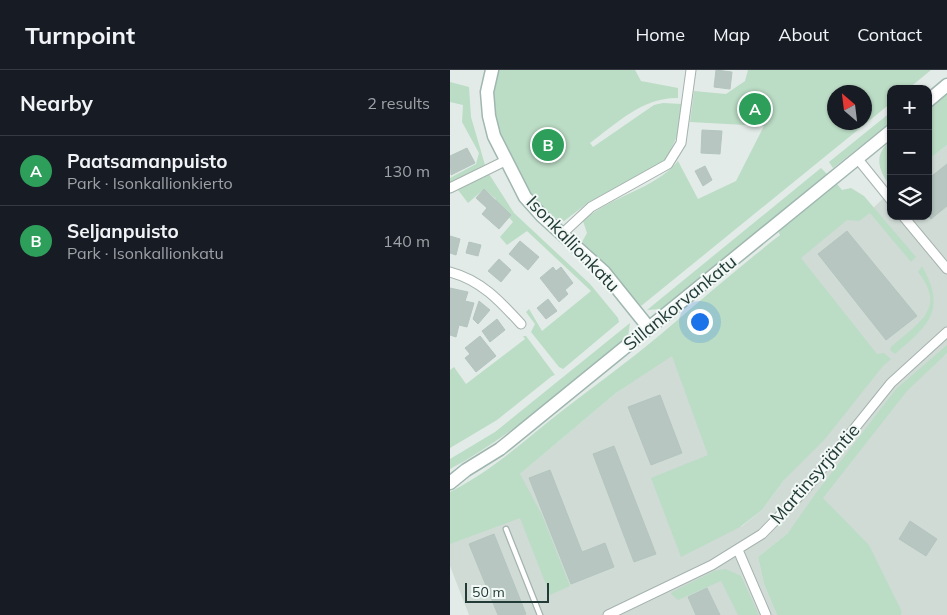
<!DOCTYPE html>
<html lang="en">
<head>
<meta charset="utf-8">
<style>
	:root { --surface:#171b24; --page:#242831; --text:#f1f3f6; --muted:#9ea1a6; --line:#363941; --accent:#ec875f }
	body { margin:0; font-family:Mulish,sans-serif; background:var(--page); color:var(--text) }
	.controls { position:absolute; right:15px; top:15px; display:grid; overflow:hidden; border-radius:10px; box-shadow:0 1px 4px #0004 }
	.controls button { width:45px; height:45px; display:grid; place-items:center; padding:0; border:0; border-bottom:1px solid var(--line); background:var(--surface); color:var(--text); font:25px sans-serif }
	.compass { position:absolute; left:377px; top:15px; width:45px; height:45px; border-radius:50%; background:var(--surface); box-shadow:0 1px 4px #0004; rotate:332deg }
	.scale { position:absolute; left:15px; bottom:12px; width:84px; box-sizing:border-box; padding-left:5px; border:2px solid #223b36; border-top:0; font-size:14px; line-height:18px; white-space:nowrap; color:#223b36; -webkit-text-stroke:4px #f2f8f5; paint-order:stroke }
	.you { position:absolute; left:249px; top:251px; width:18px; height:18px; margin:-12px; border:4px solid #fff; border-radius:50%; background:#1a73e8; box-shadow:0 0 0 8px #1a73e833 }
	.badge { display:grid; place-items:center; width:32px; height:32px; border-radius:50%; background:var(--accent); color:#fff; font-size:16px; font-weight:700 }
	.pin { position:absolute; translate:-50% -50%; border:2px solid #fff; box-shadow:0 1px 5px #0006 }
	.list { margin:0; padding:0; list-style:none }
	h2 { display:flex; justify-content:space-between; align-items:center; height:65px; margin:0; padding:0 20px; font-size:21px }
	h2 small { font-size:16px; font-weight:400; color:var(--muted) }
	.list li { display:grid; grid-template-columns:32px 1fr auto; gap:15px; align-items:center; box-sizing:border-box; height:70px; padding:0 20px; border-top:1px solid var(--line) }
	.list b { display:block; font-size:19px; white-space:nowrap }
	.list p { margin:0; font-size:16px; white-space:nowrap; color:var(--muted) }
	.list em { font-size:16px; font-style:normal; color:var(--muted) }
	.icon { flex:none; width:28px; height:28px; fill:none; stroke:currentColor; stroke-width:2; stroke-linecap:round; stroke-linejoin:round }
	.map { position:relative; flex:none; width:497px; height:545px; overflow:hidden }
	header { display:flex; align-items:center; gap:30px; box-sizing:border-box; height:70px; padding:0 25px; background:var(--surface); border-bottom:1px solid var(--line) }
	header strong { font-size:24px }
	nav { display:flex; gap:28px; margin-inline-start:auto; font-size:18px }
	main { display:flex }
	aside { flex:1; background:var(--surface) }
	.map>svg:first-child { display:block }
</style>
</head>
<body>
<header>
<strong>Turnpoint</strong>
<nav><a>Home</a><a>Map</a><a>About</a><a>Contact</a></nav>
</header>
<main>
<aside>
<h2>Nearby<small>2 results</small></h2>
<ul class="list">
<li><span class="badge" style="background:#2e9e5b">A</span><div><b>Paatsamanpuisto</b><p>Park · Isonkallionkierto</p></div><em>130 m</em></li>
<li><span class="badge" style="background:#2e9e5b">B</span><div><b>Seljanpuisto</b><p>Park · Isonkallionkatu</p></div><em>140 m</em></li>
</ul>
</aside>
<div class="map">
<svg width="497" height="545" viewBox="0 0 497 545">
	<rect width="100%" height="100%" fill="#e2ebe7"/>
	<path fill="#d0dbd6" d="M497,75V545H451L452,542L338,463L308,487L314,514L327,545H19L0,496V474L70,404L166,323L222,285L291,457L312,440L334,410L348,161L421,140L441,121V146H478V90Z"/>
	<path fill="#bbdcc5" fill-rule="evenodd" d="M48,0H185L191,11L228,18V28C193,27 167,53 140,73L143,77L204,35L213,33L232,34L227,66L217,88L202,99L139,132L114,151C86,145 53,80 46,53C41,35 44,18 48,0Z
		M298,0H481L458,19H441V33L191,236L150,189L132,172L137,163L133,151C160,126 204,120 228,91L248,129L286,111L314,56L240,52L244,21L276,24L295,11ZM384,22H414V52H384Z
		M0,12L19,17L21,47L35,95L0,112V108L26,94L29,83L12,52L13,35L0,32Z
		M497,24V75L478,90V40Z
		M441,42V52L383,98L379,92Z
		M441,70V117C428,100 423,85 441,70Z
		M371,98L377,104L357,121L211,239L197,240Z
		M39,104L64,143L140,214L168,248L169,252L113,299L109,297L81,262L85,254L76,242L79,239L92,261L141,221L77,161L57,175L50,167L63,152L45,131L46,129L34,119L18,133L8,120Z
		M387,114L392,120L401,118L414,126L466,187L461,192L420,143L409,151L397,150L351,188L427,284L434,283L441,289L433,296L375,369L334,410L312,440L290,457L231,487L201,408L258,385L222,286L166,323L70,404L92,445L120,516L100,525L70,448L0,474V422C44,400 78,367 117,337C148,313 180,290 210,265C250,231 289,197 330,165L328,161Z
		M472,196C497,240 479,255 445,284L440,280L441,277C469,252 497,239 468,202Z
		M180,253L178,266C121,312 65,364 0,399V389L45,362Z
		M73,266H76L105,305L102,306L47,350L0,378V300L4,297L16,314L75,269Z
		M497,275V283L457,321L373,428L419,475L452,542L451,545H327L314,514L308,487L338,463L366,423L446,319Z
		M276,499L291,506L309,545H288L271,511L228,530L221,524L222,522L264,501Z"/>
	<path fill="#b7c6c0" stroke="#b4c5bf" d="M266,0L282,2L280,19L264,17Z
		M252,60L272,61L270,84L251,83Z
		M17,78L25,93L1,105L0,86Z
		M497,94V136L481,149L478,145V109Z
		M255,96L262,110L253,116L245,101Z
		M34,119L61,145L49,159L32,144L37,138L26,128Z
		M397,161L467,246L436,270L368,184Z
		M0,166L10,169L6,185L0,183Z
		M70,171L89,187L78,200L59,184Z
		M19,172L31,175L28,186L16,183Z
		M49,189L61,200L51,212L38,201Z
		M103,197L106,201L111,197L123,213L115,220L118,224L109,232L90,208Z
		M0,218L18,222L15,231L24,233L17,257L9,255L6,267L0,265Z
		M98,229L107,241L96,249L87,238Z
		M29,231L40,240L28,254L23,249Z
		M47,249L55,260L40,272L32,261Z
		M30,266L46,286L26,302L15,288L20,284L15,278Z
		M210,325L232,383L201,395L178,337Z
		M164,376L206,484L184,492L143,384Z
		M100,400L132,482L155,473L164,497L121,514L79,408Z
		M460,451L487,469L476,486L449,469Z
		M44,464L76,544L74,545H48L19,474Z
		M257,518L270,545H246L238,527Z"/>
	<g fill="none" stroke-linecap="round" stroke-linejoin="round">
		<defs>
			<path id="lane" d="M56,459L90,545"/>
			<path id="street" d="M407,88L441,130
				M0,118L57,90
				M453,146L497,199
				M113,163L141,137L218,94L231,73L241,0
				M0,202C31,210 50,231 71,254
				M288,480L316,545
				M158,545L262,495L312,464L355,420L441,313L497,262"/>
			<path id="secondary" d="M42,0L37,22L39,46L44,66L75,127L92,146L154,202L199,258
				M478,31L497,15
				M0,413L16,400L50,379L441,61"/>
		</defs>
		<use href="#lane" stroke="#a5b3ae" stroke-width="7"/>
		<use href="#street" stroke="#a5b3ae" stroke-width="11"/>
		<use href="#secondary" stroke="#a0b7b0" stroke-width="15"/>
		<use href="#lane" stroke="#fff" stroke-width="4.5"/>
		<use href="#street" stroke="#fff" stroke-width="9"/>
		<use href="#secondary" stroke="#fff" stroke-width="12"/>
	</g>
	<g text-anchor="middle" stroke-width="4" stroke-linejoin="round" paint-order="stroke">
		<g font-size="18" fill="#223b36" stroke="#f2f8f5">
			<text transform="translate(123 174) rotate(46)" y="6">Isonkallionkatu</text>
			<text transform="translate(230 233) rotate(-39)" y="6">Sillankorvankatu</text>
			<text transform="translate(365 404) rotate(-49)" y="6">Martinsyrjäntie</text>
		</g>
	</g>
</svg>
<div class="controls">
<button>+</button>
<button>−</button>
<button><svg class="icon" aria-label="layers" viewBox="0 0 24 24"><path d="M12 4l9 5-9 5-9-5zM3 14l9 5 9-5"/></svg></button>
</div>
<svg class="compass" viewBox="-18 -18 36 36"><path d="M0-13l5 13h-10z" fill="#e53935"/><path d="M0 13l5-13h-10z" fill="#9ea1a6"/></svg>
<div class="scale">50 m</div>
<div class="you"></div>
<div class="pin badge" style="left:305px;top:39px;background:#2e9e5b">A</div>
<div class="pin badge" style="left:98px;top:75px;background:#2e9e5b">B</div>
</div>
</main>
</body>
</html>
